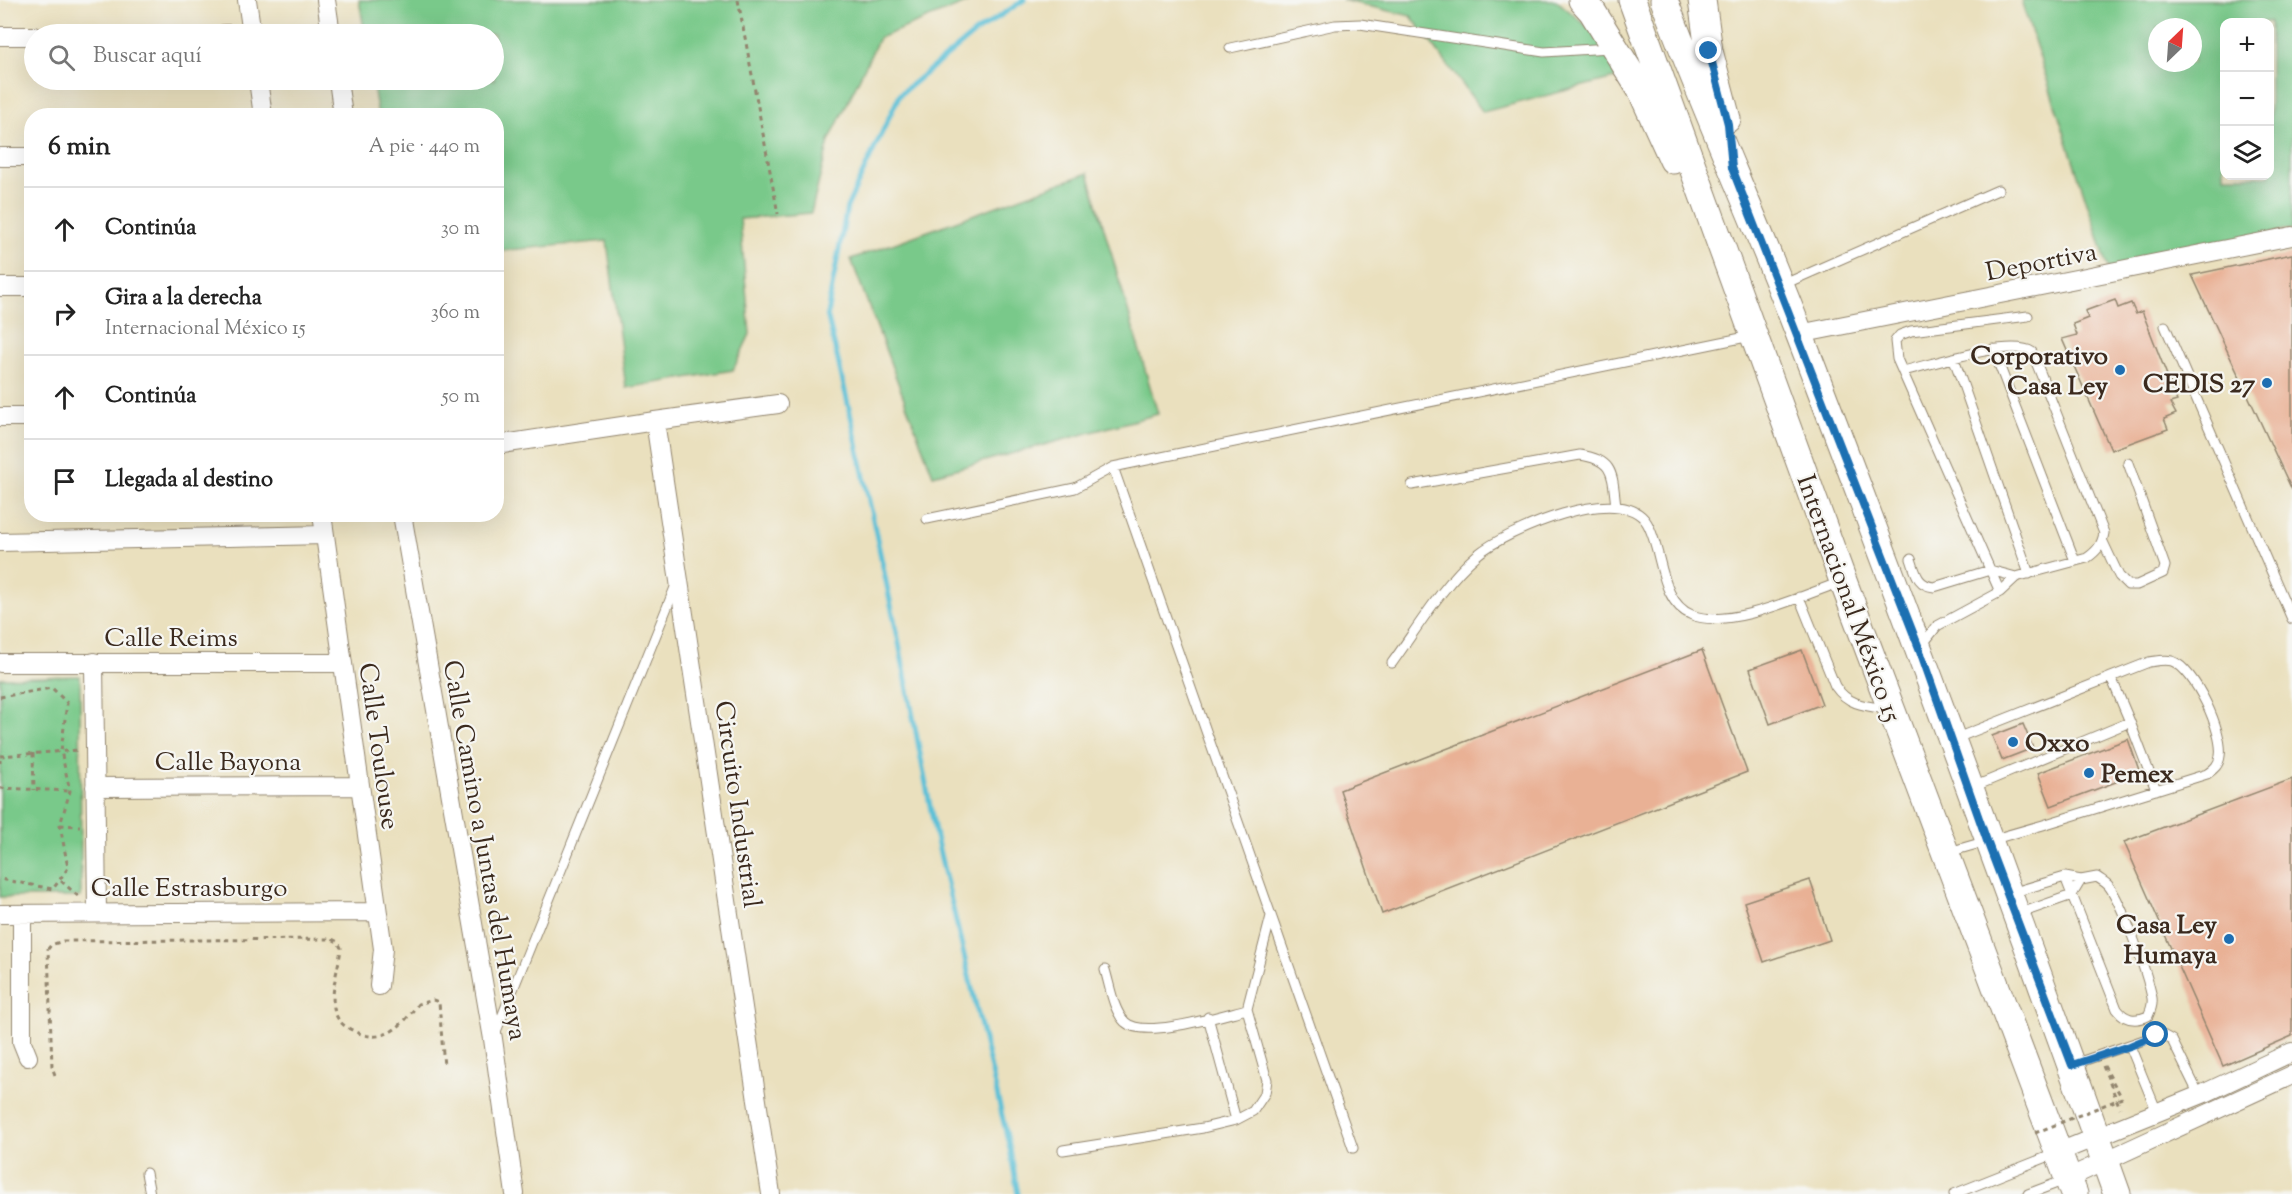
<!DOCTYPE html>
<html lang="es">
<head>
<meta charset="utf-8">
<style>
	:root { --surface:#fff; --page:#f2f2f2; --text:#222; --muted:#767676; --line:#e0e0e0 }
	body { margin:0; font-family:"Sorts Mill Goudy",serif; background:var(--page); color:var(--text) }
	.controls { position:absolute; right:18px; top:18px; display:grid; overflow:hidden; border-radius:12px; box-shadow:0 6px 24px #0002 }
	.controls button { width:54px; height:54px; display:grid; place-items:center; padding:0; border:0; border-bottom:2px solid var(--line); background:var(--surface); color:var(--text); font:30px sans-serif }
	.compass { position:absolute; left:2148px; top:18px; width:54px; height:54px; border-radius:50%; background:var(--surface); box-shadow:0 6px 24px #0002; rotate:25deg }
	.stop { position:absolute; width:18px; height:18px; margin:-14px; border:4px solid #1f6fb2; border-radius:50%; background:#fff }
	.stop.end { background:#1f6fb2; border-color:#fff; box-shadow:0 2px 6px #0008 }
	.list { margin:0; padding:0; list-style:none }
	h2 { display:flex; justify-content:space-between; align-items:center; height:78px; margin:0; padding:0 24px; font-size:26px }
	h2 small { font-size:20px; font-weight:400; color:var(--muted) }
	.list li { display:grid; grid-template-columns:39px 1fr auto; gap:18px; align-items:center; box-sizing:border-box; height:84px; padding:0 24px; border-top:2px solid var(--line) }
	.list b { display:block; font-size:22px; white-space:nowrap }
	.list p { margin:0; font-size:20px; white-space:nowrap; color:var(--muted) }
	.list em { font-size:20px; font-style:normal; color:var(--muted) }
	.icon { flex:none; width:33px; height:33px; fill:none; stroke:currentColor; stroke-width:2; stroke-linecap:round; stroke-linejoin:round }
	.map { position:relative; flex:none; width:2292px; height:1194px; overflow:hidden }
	.search { position:absolute; background:var(--surface); box-shadow:0 6px 24px #0002; left:24px; top:24px; width:480px; height:66px; display:flex; align-items:center; gap:15px; box-sizing:border-box; padding:0 21px; border-radius:33px; color:var(--muted); font-size:22px }
	.panel { position:absolute; background:var(--surface); box-shadow:0 6px 24px #0002; left:24px; top:108px; width:480px; height:414px; border-radius:24px }
	.map>svg:first-child { display:block }
</style>
</head>
<body>
<div class="map">
<svg width="2292" height="1194" viewBox="0 0 2292 1194">
	<rect width="100%" height="100%" fill="#f6f6f2"/>
	<filter id="ink" filterUnits="userSpaceOnUse"><feTurbulence type="fractalNoise" baseFrequency=".0167" numOctaves="2"/><feDisplacementMap in="SourceGraphic" scale="12" xChannelSelector="R" yChannelSelector="G"/><feConvolveMatrix kernelMatrix="1 2 1 2 8 2 1 2 1" color-interpolation-filters="sRGB"/></filter>
	<filter id="wash" filterUnits="userSpaceOnUse"><feTurbulence type="fractalNoise" baseFrequency=".008" numOctaves="4" result="noise"/><feDisplacementMap in="SourceGraphic" scale="24" xChannelSelector="R" yChannelSelector="G"/><feGaussianBlur stdDeviation="1.35" result="paint"/><feColorMatrix in="noise" values="0 0 0 0 0 0 0 0 0 0 0 0 0 0 0 0 0 1.4 0 .05"/><feComposite in="paint" operator="in"/></filter>
	<g filter="url(#wash)">
		<rect width="100%" height="100%" fill="#eae0be"/>
		<path fill="#79c98a" stroke="#5a7a54" stroke-width="1.5" fill-rule="evenodd" d="M359,0H973L879,38L829,141L811,213L740,219L750,334L733,370L626,388L607,241L497,251L496,116L378,115L372,80H494V34H365Z
			M1342,0H1556L1594,32L1618,77L1483,112L1411,16Z
			M2021,0H2292V229L2109,270ZM2224,22H2270V176H2224ZM2157,27H2193V63H2157Z
			M1088,173L1158,414L933,475L851,259Z
			M80,676L81,897H0V678Z"/>
		<g fill="none" stroke-linecap="round" stroke-linejoin="round">
			<path stroke="#5ac0d7" stroke-width="5" d="M1018,1194L1010,1149L936,837L898,638L853,425L827,314L847,207L900,94L976,32L1024,0"/>
		</g>
		<g id="blocks">
			<path fill="#e9b195" d="M2292,254V490L2192,275Z
				M2115,300L2118,308L2131,303L2136,314L2142,311L2177,401L2170,403L2176,414L2164,419L2168,429L2111,450L2062,339L2077,335L2073,324L2088,318L2085,311Z
				M1702,650L1747,772L1382,914L1340,790Z
				M1802,650L1822,704L1770,724L1750,669Z
				M2023,724L2033,748L2002,760L1992,736Z
				M2128,739L2140,773L2051,806L2038,773Z
				M2292,779V1036L2223,1066L2124,842Z
				M1810,880L1830,940L1764,962L1744,902Z"/>
		</g>
	</g>
	<g filter="url(#ink)">
		<use href="#blocks" fill-opacity="0" stroke="#92856e" stroke-width="1.5"/>
		<g fill="none" stroke-linecap="round" stroke-linejoin="round">
			<defs>
				<path id="service" d="M1230,48L1335,25L1360,24L1544,52L1610,48
					M1782,285L1998,190
					M2165,326L2292,619
					M1993,349L2075,561
					M1954,359L2029,574
					M1903,371C1930,365 2011,338 2032,352L2104,533C2102,545 2097,551 2087,558L2016,577L1990,570L1934,587C1917,585 1916,573 1911,559
					M1412,485L1580,455C1615,460 1612,475 1616,506
					M927,519L1075,488L1113,467
					M2103,542L2119,576L2128,585H2137L2163,573L2165,566L2128,463
					M2000,592L1897,359L1895,341L1900,335L1911,331L2028,316
					M1799,597L1835,686C1848,705 1865,706 1887,709
					M1922,645L1937,626L2000,592L2016,577
					M1392,663C1418,627 1443,584 1477,555C1505,531 1622,480 1647,523C1663,550 1659,602 1692,615C1729,630 1803,595 1841,582
					M2130,722L2156,790
					M1973,787L2130,722L2111,677
					M1949,852L2043,825L2207,774C2214,769 2219,765 2220,756C2224,733 2195,669 2172,661C2165,659 2156,661 2149,662L1954,739
					M2011,893L2065,877L2081,880L2097,877C2101,880 2105,882 2108,885C2122,902 2148,976 2152,998C2153,1005 2151,1010 2148,1016C2135,1022 2125,1020 2117,1009L2065,877
					M2018,914L2072,895L2081,880
					M1105,970C1110,986 1113,1010 1125,1022C1144,1040 1222,1015 1247,1009
					M1208,1017L1236,1120
					M495,1034L676,585
					M2130,1046L2157,1112
					M2074,1064L2161,1034L2172,1040L2199,1095
					M1353,1148L1113,467L1751,336
					M1063,1150L1203,1128L1236,1120L1253,1111L1265,1093L1267,1080L1247,1009L1271,916
					M146,1173L150,1194
					M1954,1194L2057,1153
					M2028,1194L2065,1180"/>
				<path id="minor" d="M247,0L252,34
					M326,0L331,34
					M224,34H252
					M0,36H34
					M258,80L263,116
					M338,80L343,116
					M0,157H32
					M0,287H32
					M1799,334L2292,236
					M0,417H32
					M496,445L655,421
					M322,514L383,949L379,986
					M402,514L493,1039L515,1194
					M0,542L325,535
					M94,662L97,913
					M0,663H343
					M95,787L360,786
					M0,914L378,912
					M22,914V1042L28,1057
					M2059,1152L2205,1093L2292,1052
					M2068,1178L2292,1075
					M771,1194L655,421L778,404"/>
				<path id="primary" d="M1582,0L1592,11L1641,90L1673,160
					M1632,0L1843,581L2074,1194
					M1664,0C1706,112 1756,221 1799,333C1909,619 2014,906 2117,1194
					M1702,0L1709,51L1727,119"/>
			</defs>
			<use href="#service" stroke="#92856e" stroke-width="11"/>
			<use href="#minor" stroke="#92856e" stroke-width="20"/>
			<use href="#primary" stroke="#92856e" stroke-width="29"/>
			<path stroke="#92856e" stroke-width="3" stroke-dasharray="4.5 4.5" stroke-linecap="butt" d="M738,0L778,214
				M0,697L52,688L67,703L61,751L70,791L60,825L68,868L53,889L0,879
				M33,753L34,790
				M0,756L79,750
				M0,760V763
				M0,788L70,791
				M60,825L80,826
				M61,881L78,896
				M2103,1066L2120,1108
				M2104,1066L2122,1098
				M55,1075L52,1067L48,949L51,945L63,941L332,939L338,942L341,948C339,968 329,992 335,1012C338,1022 345,1027 354,1031C384,1046 402,1026 418,1004L433,1000L439,1002L444,1067"/>
			<use href="#service" stroke="#fff" stroke-width="9"/>
			<use href="#minor" stroke="#fff" stroke-width="18"/>
			<use href="#primary" stroke="#fff" stroke-width="27"/>
			<path stroke="#92856e" stroke-width="3" stroke-dasharray="4.5 4.5" stroke-linecap="butt" d="M2035,1133L2122,1098"/>
		</g>
	</g>
	<g fill="none" stroke-linecap="round" stroke-linejoin="round" filter="url(#ink)">
		<path stroke="#1f6fb2" stroke-width="8" d="M1709,51L1728,124L1732,168L1919,648L1987,841L2072,1065L2130,1046L2156,1035"/>
	</g>
	<g fill="#1f6fb2" stroke="#f6f6f2" stroke-width="2">
		<circle cx="2120" cy="370" r="6"/>
		<circle cx="2267" cy="383" r="6"/>
		<circle cx="2013" cy="742" r="6"/>
		<circle cx="2089" cy="773" r="6"/>
		<circle cx="2229" cy="939" r="6"/>
	</g>
	<g text-anchor="middle" stroke-width="4.5" stroke-linejoin="round" paint-order="stroke">
		<g font-size="26" fill="#3b2a1e" stroke="#f6f6f2">
			<text transform="translate(2041 261) rotate(-11)" y="9">Deportiva</text>
			<text transform="translate(1850 598) rotate(70)" y="9">Internacional México 15</text>
			<text x="171" y="646">Calle Reims</text>
			<text transform="translate(380 746) rotate(82)" y="9">Calle Toulouse</text>
			<text x="228" y="770">Calle Bayona</text>
			<text transform="translate(739 804) rotate(82)" y="9">Circuito Industrial</text>
			<text transform="translate(486 850) rotate(80)" y="9">Calle Camino a Juntas del Humaya</text>
			<text x="189" y="896">Calle Estrasburgo</text>
		</g>
		<g font-size="26" font-weight="bold" fill="#3b2a1e" stroke="#f6f6f2" text-anchor="end">
			<text x="2108" y="364">Corporativo<tspan x="2108" dy="30">Casa Ley</tspan></text>
			<text x="2255" y="392">CEDIS 27</text>
			<text x="2025" y="751" text-anchor="start">Oxxo</text>
			<text x="2101" y="782" text-anchor="start">Pemex</text>
			<text x="2217" y="933">Casa Ley<tspan x="2217" dy="30">Humaya</tspan></text>
		</g>
	</g>
</svg>
<div class="controls">
<button>+</button>
<button>−</button>
<button><svg class="icon" aria-label="layers" viewBox="0 0 24 24"><path d="M12 4l9 5-9 5-9-5zM3 14l9 5 9-5"/></svg></button>
</div>
<svg class="compass" viewBox="-18 -18 36 36"><path d="M0-13l5 13h-10z" fill="#e53935"/><path d="M0 13l5-13h-10z" fill="#767676"/></svg>
<div class="stop" style="left:2156px;top:1035px"></div>
<div class="stop end" style="left:1709px;top:51px"></div>
<div class="search"><svg class="icon" aria-label="search" viewBox="0 0 24 24"><circle cx="10" cy="10" r="6"/><path d="M15 15l6 6"/></svg>Buscar aquí</div>
<section class="panel">
<h2>6 min<small>A pie · 440 m</small></h2>
<ul class="list">
<li><svg class="icon" aria-label="ahead" viewBox="0 0 24 24"><path d="M12 20V5M6 11l6-6 6 6"/></svg><div><b>Continúa</b></div><em>30 m</em></li>
<li><svg class="icon" aria-label="right" viewBox="0 0 24 24"><path d="M7 20v-9h11M14 6l5 5-5 5"/></svg><div><b>Gira a la derecha</b><p>Internacional México 15</p></div><em>360 m</em></li>
<li><svg class="icon" aria-label="ahead" viewBox="0 0 24 24"><path d="M12 20V5M6 11l6-6 6 6"/></svg><div><b>Continúa</b></div><em>50 m</em></li>
<li><svg class="icon" aria-label="arrive" viewBox="0 0 24 24"><path d="M6 21V4h12l-3 4 3 4H6"/></svg><div><b>Llegada al destino</b></div></li>
</ul>
</section>
</div>
</body>
</html>
